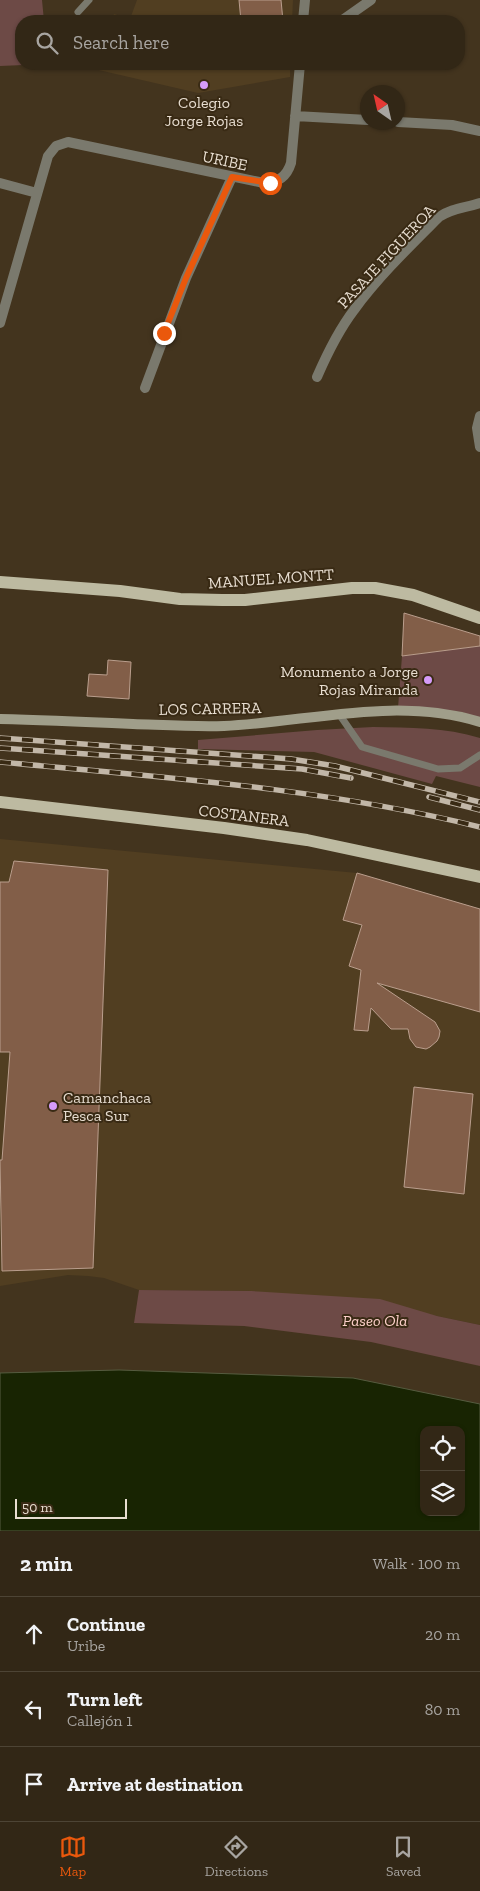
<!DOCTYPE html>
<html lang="en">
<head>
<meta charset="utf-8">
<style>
	:root { --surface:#322716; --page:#3d3323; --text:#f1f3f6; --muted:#a8a5a1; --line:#4d4435; --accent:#ea580c }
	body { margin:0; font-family:"Zilla Slab",serif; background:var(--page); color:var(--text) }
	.controls { position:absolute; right:15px; bottom:15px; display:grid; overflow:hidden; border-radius:10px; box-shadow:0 1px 4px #0004 }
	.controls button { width:45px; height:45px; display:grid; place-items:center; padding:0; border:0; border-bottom:1px solid var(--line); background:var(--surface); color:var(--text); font:25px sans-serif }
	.compass { position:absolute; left:360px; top:85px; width:45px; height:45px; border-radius:50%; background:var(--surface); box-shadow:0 1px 4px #0004; rotate:326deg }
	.scale { position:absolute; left:15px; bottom:12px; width:112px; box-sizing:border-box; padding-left:5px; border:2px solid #e7ddd0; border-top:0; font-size:14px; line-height:18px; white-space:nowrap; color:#e7ddd0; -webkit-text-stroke:4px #392a14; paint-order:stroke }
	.stop { position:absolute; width:15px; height:15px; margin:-11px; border:4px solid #ea580c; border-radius:50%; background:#fff }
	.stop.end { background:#ea580c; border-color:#fff; box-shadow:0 1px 5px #0008 }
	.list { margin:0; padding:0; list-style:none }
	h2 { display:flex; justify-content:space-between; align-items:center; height:65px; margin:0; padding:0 20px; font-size:21px }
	h2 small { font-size:16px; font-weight:400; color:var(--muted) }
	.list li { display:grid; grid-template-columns:32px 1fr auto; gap:15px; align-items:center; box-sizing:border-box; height:75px; padding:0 20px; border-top:1px solid var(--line) }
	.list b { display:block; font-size:19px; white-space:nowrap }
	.list p { margin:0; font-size:16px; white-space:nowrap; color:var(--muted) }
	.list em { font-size:16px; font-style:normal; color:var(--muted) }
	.icon { flex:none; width:28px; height:28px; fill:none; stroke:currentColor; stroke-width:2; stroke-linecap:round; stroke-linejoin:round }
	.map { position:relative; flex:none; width:480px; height:1531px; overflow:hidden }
	.search { position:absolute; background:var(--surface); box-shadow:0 1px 4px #0004; left:15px; right:15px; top:15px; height:55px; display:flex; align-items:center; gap:12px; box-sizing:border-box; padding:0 18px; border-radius:20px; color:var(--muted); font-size:19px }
	.sheet { height:290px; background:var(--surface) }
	nav { display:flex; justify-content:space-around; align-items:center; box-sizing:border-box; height:70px; border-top:1px solid var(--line); background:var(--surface); font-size:14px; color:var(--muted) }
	nav a { display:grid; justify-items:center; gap:2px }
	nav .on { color:var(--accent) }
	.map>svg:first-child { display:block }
</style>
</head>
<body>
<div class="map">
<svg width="480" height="1531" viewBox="0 0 480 1531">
	<rect width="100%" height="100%" fill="#43341e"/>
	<path fill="#513e21" d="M137,0H293L292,21H111L114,14L130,19Z
		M92,64H290V77L198,93L90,68Z
		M0,839L357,873L480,909V1325L437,1316L251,1291L139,1290L104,1278L88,1276L68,1275L0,1286Z"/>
	<path fill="#6d4a46" d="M0,0H42L44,21H21V64H47L0,66Z
		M480,646V719L462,712L398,708L402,656Z
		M373,727C410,728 445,727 480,738V787L436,776L432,784L314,752L198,749V740L317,730Z
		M139,1290L251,1291L380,1299L437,1316L480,1325V1366L371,1342L244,1326L134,1323Z"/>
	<path fill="#182402" stroke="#565c40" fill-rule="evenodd" d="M119,1370L353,1378L480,1404V1531H0V1373ZM424,1430H461V1512H424Z"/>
	<path fill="#825e48" stroke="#ba9e8d" d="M239,0H281L283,21H241Z
		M404,613L480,636V646L402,656Z
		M108,660L131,662L129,699L87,696L89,674L107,675Z
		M14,861L108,870L93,1268L2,1271L0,1160H2L10,1052H0V882H9Z
		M357,873L480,909V1012L377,983L435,1022L440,1031L439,1037L437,1041L430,1047L426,1049L416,1047L410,1039L408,1029H391L371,1008L368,1031L354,1030L361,970L349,966L362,925L343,920Z
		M414,1087L473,1094L464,1194L404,1187Z"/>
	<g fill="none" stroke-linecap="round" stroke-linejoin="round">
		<path stroke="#7a796d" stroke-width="7" d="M78,12L89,0
			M339,714L362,747L438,769L460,768L480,755"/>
		<path stroke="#7a796d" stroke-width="10" d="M303,21L305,0
			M341,21L371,0
			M295,116L368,120
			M398,122L452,125L480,131
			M0,183L37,193
			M0,323L48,156L56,146L68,142L264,183C278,183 287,176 291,163L300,64
			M317,377C327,354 338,331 354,310C378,277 410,246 439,217C452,208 465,208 480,203
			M145,388L186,278L232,177
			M480,416L477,428L480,447"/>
		<path stroke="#a09e8a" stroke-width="10" d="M0,719C44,720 89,722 133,724C163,725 193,727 224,726C309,722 396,696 480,722"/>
		<path stroke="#bdbaa1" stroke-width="12" d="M0,582L120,591L180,599L222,600H245L352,588H375L413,595L480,618
			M0,802L224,828L307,840L480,877"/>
		<defs>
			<path id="rail" d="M0,738L291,759L335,766L480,802
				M0,748L302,769L351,778
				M0,762C160,777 323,788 480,827
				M429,797L480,810"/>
		</defs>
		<use href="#rail" stroke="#c2b7a8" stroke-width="5.5"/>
		<use href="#rail" stroke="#392a14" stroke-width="4" stroke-dasharray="11" stroke-linecap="butt"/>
	</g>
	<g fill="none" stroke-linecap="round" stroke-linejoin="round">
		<path stroke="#ea580c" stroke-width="6" d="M164,333L186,278L232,177L270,183"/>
	</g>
	<g fill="#d59bfa" stroke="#392a14" stroke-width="2">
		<circle cx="204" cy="85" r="5"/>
		<circle cx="428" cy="680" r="5"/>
		<circle cx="53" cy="1106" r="5"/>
	</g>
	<g text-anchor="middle" stroke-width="4" stroke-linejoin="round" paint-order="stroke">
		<g font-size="16" fill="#e7ddd0" stroke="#392a14">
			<text x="204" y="108">Colegio<tspan x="204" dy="18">Jorge Rojas</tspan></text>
			<text x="418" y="677" text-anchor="end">Monumento a Jorge<tspan x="418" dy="18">Rojas Miranda</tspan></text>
			<text x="63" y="1103" text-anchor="start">Camanchaca<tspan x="63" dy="18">Pesca Sur</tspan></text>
		</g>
		<g font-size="16" fill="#e7ddd0" stroke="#392a14">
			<text transform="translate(225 160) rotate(12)" y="6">URIBE</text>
			<text transform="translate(386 256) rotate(-47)" y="6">PASAJE FIGUEROA</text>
			<text transform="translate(271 578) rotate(-4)" y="6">MANUEL MONTT</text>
			<text transform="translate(210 708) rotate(-1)" y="6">LOS CARRERA</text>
			<text transform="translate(244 815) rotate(7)" y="6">COSTANERA</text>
		</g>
		<g font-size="16" font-style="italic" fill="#fccfc9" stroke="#392a14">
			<text x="375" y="1326">Paseo Ola</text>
		</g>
	</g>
</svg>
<div class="controls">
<button><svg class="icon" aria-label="locate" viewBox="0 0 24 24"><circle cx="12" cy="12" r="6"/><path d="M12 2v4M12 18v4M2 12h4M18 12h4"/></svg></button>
<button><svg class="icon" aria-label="layers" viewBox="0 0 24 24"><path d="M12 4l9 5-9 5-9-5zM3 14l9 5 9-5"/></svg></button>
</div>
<svg class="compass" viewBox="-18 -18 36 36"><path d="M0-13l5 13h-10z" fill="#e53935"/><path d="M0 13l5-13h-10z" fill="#a8a5a1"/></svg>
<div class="scale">50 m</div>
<div class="stop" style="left:270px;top:183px"></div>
<div class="stop end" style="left:164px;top:333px"></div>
<div class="search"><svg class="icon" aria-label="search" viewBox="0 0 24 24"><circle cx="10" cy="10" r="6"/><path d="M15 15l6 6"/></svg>Search here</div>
</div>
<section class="sheet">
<h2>2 min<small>Walk · 100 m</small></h2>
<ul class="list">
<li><svg class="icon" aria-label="ahead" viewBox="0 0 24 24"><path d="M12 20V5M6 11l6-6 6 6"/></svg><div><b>Continue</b><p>Uribe</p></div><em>20 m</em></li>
<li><svg class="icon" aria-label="left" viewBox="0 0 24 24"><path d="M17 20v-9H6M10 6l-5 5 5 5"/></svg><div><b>Turn left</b><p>Callejón 1</p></div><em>80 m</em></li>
<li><svg class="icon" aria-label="arrive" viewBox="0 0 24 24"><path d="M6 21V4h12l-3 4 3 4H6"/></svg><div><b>Arrive at destination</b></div></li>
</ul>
</section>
<nav>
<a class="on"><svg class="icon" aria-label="map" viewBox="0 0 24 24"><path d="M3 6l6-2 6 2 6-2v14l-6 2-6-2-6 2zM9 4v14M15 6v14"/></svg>Map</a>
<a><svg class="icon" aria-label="directions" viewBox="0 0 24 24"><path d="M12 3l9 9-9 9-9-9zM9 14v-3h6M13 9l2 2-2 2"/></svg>Directions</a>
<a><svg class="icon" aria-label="saved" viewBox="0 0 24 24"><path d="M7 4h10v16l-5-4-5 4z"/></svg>Saved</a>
</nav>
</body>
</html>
